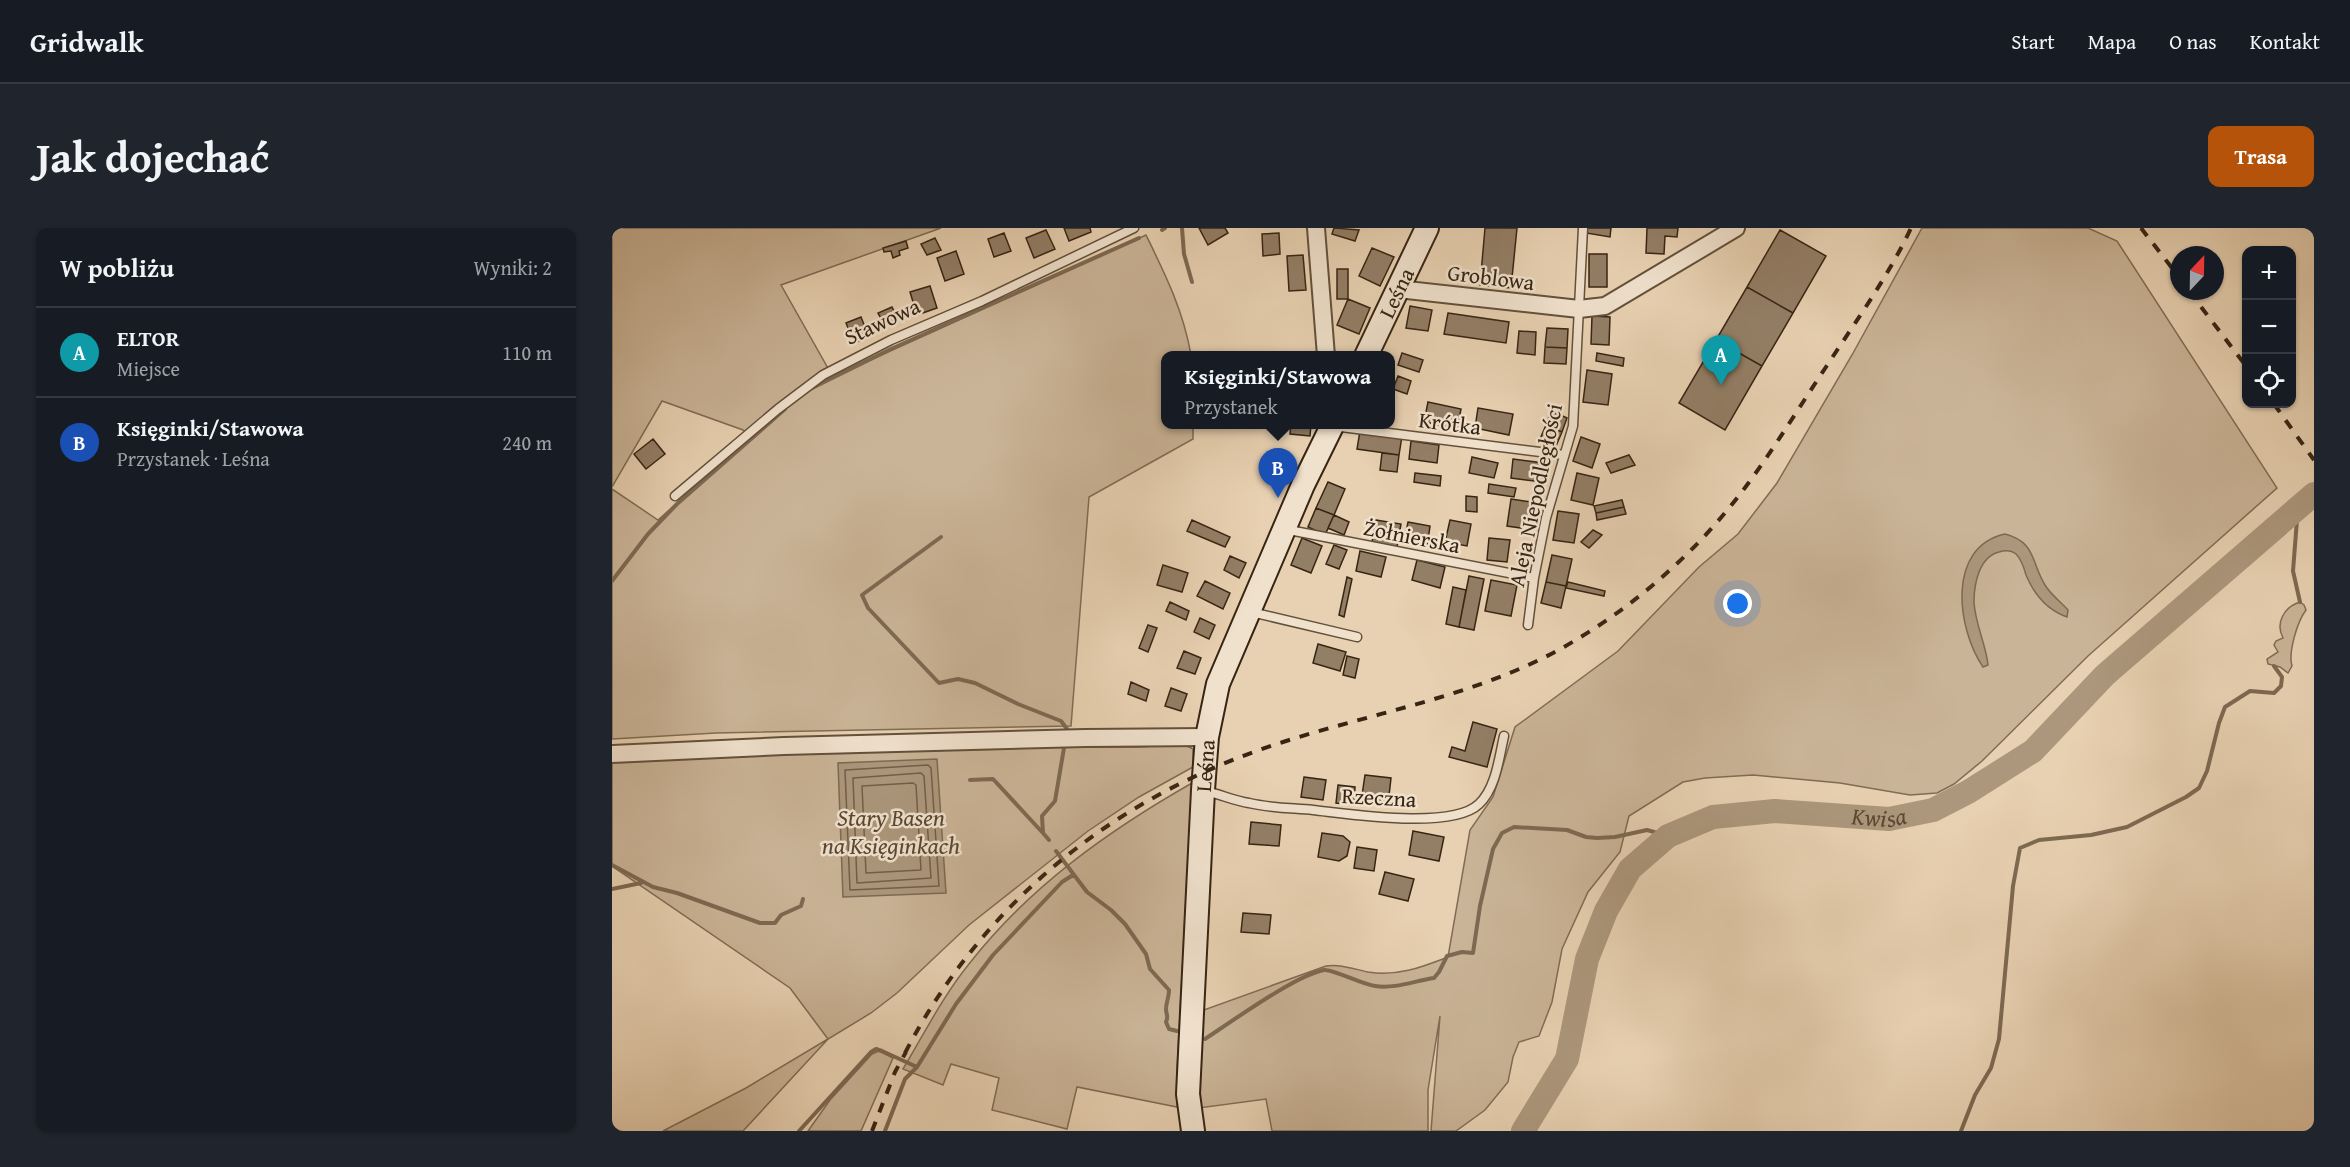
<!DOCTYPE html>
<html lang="pl">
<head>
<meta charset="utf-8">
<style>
	:root { --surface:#171b24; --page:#20242c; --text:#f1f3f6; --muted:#9ea1a6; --line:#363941; --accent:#b45309 }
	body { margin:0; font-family:"Gentium Book Plus",serif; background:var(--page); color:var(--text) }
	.controls { position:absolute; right:18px; top:18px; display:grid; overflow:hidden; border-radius:12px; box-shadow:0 2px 4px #0004 }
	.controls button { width:54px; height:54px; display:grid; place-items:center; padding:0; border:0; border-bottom:2px solid var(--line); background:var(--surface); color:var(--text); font:30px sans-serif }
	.compass { position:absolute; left:1558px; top:18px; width:54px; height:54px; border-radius:50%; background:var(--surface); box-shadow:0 2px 4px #0004; rotate:22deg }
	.you { position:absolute; left:1126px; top:376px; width:21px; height:21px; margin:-15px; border:4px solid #fff; border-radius:50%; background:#1a73e8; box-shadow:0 0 0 9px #1a73e833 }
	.badge { display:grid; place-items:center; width:39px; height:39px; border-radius:50%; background:var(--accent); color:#fff; font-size:20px; font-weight:700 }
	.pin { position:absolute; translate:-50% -50px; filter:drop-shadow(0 2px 3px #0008) }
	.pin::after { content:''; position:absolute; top:32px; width:21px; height:18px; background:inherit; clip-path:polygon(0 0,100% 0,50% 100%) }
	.popup { position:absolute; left:549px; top:123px; width:234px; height:78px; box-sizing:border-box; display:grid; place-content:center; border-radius:12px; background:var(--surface); filter:drop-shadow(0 2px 4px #0005); font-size:20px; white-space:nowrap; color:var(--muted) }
	.popup b { font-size:22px; color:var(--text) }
	.popup::after { content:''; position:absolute; left:50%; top:100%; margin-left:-12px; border:12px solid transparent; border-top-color:var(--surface) }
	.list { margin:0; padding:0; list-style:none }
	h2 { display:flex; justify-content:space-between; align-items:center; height:78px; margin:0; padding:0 24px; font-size:26px }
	h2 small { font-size:20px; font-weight:400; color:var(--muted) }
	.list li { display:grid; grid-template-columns:39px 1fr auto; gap:18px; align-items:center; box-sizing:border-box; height:90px; padding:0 24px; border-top:2px solid var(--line) }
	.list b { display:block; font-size:22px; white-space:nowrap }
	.list p { margin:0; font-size:20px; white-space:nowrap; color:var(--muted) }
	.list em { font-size:20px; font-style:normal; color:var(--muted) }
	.icon { flex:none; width:33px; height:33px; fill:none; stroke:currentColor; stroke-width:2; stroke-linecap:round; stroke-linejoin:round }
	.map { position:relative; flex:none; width:1702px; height:903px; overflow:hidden; border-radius:12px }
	header { display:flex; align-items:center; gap:36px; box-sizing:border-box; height:84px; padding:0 30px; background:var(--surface); border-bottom:2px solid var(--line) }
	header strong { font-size:28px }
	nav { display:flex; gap:33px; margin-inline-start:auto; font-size:21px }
	.intro { display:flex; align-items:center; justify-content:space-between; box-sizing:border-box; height:144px; padding:0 36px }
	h1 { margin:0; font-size:42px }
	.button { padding:15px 27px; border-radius:12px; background:var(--accent); color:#fff; font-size:21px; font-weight:700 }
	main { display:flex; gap:36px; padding:0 36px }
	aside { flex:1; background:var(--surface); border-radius:12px; box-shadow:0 2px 4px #0004 }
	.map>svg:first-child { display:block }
</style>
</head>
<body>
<header>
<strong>Gridwalk</strong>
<nav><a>Start</a><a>Mapa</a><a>O nas</a><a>Kontakt</a></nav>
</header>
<div class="intro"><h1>Jak dojechać</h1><a class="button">Trasa</a></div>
<main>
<aside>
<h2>W pobliżu<small>Wyniki: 2</small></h2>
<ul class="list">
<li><span class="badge" style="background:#0f9aa8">A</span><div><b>ELTOR</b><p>Miejsce</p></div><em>110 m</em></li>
<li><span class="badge" style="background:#1a4fb4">B</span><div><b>Księginki/Stawowa</b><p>Przystanek · Leśna</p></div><em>240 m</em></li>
</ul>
</aside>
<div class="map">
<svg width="1702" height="903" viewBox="0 0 1702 903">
	<rect width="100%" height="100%" fill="#e8d1b2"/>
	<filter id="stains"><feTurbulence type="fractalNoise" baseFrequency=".00333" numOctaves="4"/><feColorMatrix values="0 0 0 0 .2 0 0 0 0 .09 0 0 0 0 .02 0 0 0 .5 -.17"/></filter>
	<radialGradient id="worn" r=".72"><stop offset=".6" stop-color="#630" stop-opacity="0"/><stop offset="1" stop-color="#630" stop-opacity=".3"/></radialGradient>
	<path fill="#cab497" stroke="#806c55" stroke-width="1.5" d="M0,0H329L169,57L221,149L534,7C554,48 571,82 579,127L554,128V196L581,197V211L477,269L459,498L104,505L0,511V261L46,292L138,210L131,202L50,173L0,259Z
		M1310,0H1476L1505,13L1665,260L1476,428L1370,533L1342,556L1325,565L1298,567L1228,555L1141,547L1093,550L1071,554L1017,588L1008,624L976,664L950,721L940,774L927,808L907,814L901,829L896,854L873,882L844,903H819L828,788L816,862V903H660L654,871L587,880L589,783L714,738C729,736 741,741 756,744C785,749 810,739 836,729L858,602L881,569L903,499L1006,423L1087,339L1126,306L1165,255L1240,127Z
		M1688,374L1692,377L1694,382C1685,394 1676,425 1680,438L1676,445L1668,439L1656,436L1655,431L1666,424L1662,417L1664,413L1671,410C1663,395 1672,379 1688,374Z
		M571,516L581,521V539L527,569L476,603L357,697L285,765L259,785L216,811L131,903H51L134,860L216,811L178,760L0,638V534L323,520L527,519Z
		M580,555L565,843V879L465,859L455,901L380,882L387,850L339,836L331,857L291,841C312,806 331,768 357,736C417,659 496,603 580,555Z
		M267,823L281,830L249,903H196L218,872L260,826Z"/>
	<path fill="#ac977c" stroke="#7d6952" stroke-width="1.5" d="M1393,306C1424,314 1419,334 1433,357C1439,367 1448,373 1456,382L1455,389C1435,382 1422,366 1414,347C1412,340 1410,332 1404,326C1399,322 1393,322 1387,324C1367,329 1362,356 1362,374C1363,396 1374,416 1376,437L1371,439C1345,401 1334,319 1393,306Z
		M325,531L334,665L231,669L226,535Z"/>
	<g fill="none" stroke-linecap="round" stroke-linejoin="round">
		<path stroke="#725e48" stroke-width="1.5" d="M316,537L319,540L327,658L238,662L233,542Z
			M309,545L312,548L319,650L245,655L241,550Z
			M301,555L304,557L309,642L254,645L250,558Z"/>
		<path stroke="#7d6952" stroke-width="4" d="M570,0L572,26L580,54
			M550,2L553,0
			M198,161L279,121L527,10
			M1686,279L1681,343L1688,374
			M329,309L250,367L256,380L327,455L346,451L363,455L406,476L449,493L455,501L454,507
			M0,353L36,306L65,276L173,181
			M358,552L381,551L430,604
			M437,612L431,605L430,588L443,573L453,514
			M444,623L475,664L499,682L513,696L534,726L538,741L557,762C557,769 554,775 554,781C554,787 557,788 554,794L557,801L565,803
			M0,637L41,659L65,665L148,695H163L169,687L189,678L191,671
			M0,661L29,655
			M593,811C619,794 684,747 712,742C721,741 749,756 763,758C783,761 802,753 822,750L827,744L835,728L850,724L861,725L868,678L881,621L890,605L902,599L955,602L974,609L985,610L1003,609L1035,602L1056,608
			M187,903L259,824L264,821L270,823L305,839L344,776L381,727L450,654L461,647
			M273,903L293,851L305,839
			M1349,903L1363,867L1379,840L1387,811L1401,658L1408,620L1427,612L1479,607L1515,599L1574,569L1587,560L1595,543L1607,495L1613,479L1638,463L1662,465L1669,458L1670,449L1662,438"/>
		<path stroke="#ac977c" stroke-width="24" id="s1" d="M911,903L955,831L975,731L994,683L1018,641L1056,608L1101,589L1163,583L1277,591L1321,582L1356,564L1421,523L1493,447L1702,266"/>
	</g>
	<path fill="#937e66" stroke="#372513" stroke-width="1.5" d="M452,0H478L479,4L457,13Z
		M587,0H613L616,5L596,17Z
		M722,0L747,2L743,13L720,6Z
		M873,0H905L899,60L868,57Z
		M975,0H999L998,9L974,5Z
		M1035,0H1066L1065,9L1053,8L1052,26L1034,25Z
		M434,2L443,21L422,30L414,10Z
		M1168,2L1214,28L1181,85L1135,59Z
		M392,5L399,23L382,29L376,11Z
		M667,5L668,26L651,28L650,6Z
		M323,10L329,22L315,27L309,16Z
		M294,13L296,20L287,23L288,27L281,30L279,23L272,24L271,20Z
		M760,20L782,29L768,58L747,48Z
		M344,23L352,46L333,53L325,30Z
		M977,26H995V59H977Z
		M691,27L694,62L677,63L675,28Z
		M725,41H736V71H725Z
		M318,58L325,80L305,87L298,64Z
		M1135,59L1181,85L1150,138L1104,112Z
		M736,71L758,80L747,106L725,97Z
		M798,78L820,82L816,103L794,100Z
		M280,79L286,91L272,96L266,85Z
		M836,85L897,94L894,115L832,106Z
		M980,88L998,89L997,117L979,116Z
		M249,89L257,109L242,115L234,95Z
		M935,100L956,101L955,120L933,119Z
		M907,103L924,104L923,127L905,125Z
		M1104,112L1150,138L1113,202L1067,175Z
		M933,119L955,120L954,136L932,135Z
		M790,125L811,132L807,144L786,137Z
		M985,125L1012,130L1011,138L984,133Z
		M975,142L1000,146L996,177L971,174Z
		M786,148L799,153L795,166L781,161Z
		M816,174L849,181L845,201L812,194Z
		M866,180L901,186L897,207L863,200Z
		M939,183L955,190L950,204L934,197Z
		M679,196H699L698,208L678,206Z
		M934,197L950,204L944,218L928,211Z
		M748,203L790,208L787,227L745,221Z
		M969,209L988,216L980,240L961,233Z
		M41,211L53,226L34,241L22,226Z
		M799,213L827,217L825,235L797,231Z
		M770,225L787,227L785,244L768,242Z
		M1017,227L1023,237L999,245L994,235Z
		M860,229L886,235L882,250L857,245Z
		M901,231L932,235L930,254L899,250Z
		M803,245L829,248L828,258L802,254Z
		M965,245L987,250L981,277L959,272Z
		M716,254L733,261L722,287L704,280Z
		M877,256L904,260L902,269L876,265Z
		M854,268L865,269V284L854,283Z
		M899,271L919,274L915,301L895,298Z
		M1010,272L1012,279L984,285L982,278Z
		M1012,279L1014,286L985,292L984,285Z
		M704,280L722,287L713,307L696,299Z
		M946,283L967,286L962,315L941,312Z
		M722,287L737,294L732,307L716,300Z
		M580,292L618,309L613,319L575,303Z
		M764,292L789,296L785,319L760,314Z
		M838,292L859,296L855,318L833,314Z
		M796,294L818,298L815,319L792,315Z
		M981,302L990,307L977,320L969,314Z
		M690,310L710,318L699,345L679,337Z
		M877,310L898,312L895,334L875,332Z
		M722,317L735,322L727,341L714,336Z
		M748,323L774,329L769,349L744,343Z
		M940,327L960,331L954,358L934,354Z
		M618,328L634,335L627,350L612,342Z
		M805,332L833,339L828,360L800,352Z
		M551,337L576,345L570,364L545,357Z
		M857,348L872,351L862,402L847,399Z
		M735,349L740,351L732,389L727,387Z
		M879,352L905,357L899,388L873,383Z
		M593,353L618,365L611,381L585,368Z
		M934,354L954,358L949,380L929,375Z
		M956,354L993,363L992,368L954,360Z
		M841,359L854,362L847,399L834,396Z
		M558,374L577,383L574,392L554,383Z
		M588,390L603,397L597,411L582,404Z
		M536,397L545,400L536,424L527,420Z
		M706,416L734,424L728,443L701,435Z
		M572,423L589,430L583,446L565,440Z
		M735,428L747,431L743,450L731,447Z
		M519,454L537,462L534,473L516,466Z
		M559,460L575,466L569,483L553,478Z
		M861,494L885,501L875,539L837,529L840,519L853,523Z
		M753,547L779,550L776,577L749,574Z
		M692,549L714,552L711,572L689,569Z
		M726,557L743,559L742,577L724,575Z
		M639,594L669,597L667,618L637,616Z
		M801,603L832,609L827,633L797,627Z
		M710,605L731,608L738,614L735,628L727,633L706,629Z
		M745,619L765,622L762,643L742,640Z
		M773,644L802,651L796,673L767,666Z
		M631,685L659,687L657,706L629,704Z"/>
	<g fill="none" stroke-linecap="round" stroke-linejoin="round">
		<defs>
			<path id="lane" d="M721,198L952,227
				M63,268L166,181L211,147L279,112L370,73L522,0
				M672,301L922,350
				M639,384L745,409
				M916,397L922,350L934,290L961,198L971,0
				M593,563C608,566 622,573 637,575C658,580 680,580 701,582C738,586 840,602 867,576C884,560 887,530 892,508"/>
			<path id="street" d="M704,0L714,128
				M786,61L967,81L993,78L1124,0
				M0,526L172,518L473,510L595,509"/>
			<g id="secondary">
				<path id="s2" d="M754,128L815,0"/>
				<path id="s3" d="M581,903L576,866L591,562L595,509L606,456L691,257L721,196"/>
			</g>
		</defs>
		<use href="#lane" stroke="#63503b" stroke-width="11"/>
		<use href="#street" stroke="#63503b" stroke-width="20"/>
		<use href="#secondary" stroke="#372513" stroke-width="26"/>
		<use href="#lane" stroke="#f0e1cd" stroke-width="8"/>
		<use href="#street" stroke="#f0e1cd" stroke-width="16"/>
		<use href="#secondary" stroke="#f0e1cd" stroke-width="22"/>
		<path stroke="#372513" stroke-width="4" stroke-dasharray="10 10" stroke-linecap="butt" d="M1529,0L1567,49
			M1577,63L1634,138
			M1662,176L1702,232
			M293,825C373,671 507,566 671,514C761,485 857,469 941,425C1017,384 1084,326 1135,257C1163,219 1188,178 1214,139C1244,93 1276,49 1299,0
			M260,903L283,844L294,824"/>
	</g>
	<g text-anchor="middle" stroke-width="5" stroke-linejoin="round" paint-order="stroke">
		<g font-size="22" fill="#372513" stroke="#f0e1cd">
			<text transform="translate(879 49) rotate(7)" y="8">Groblowa</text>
			<text dy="8" stroke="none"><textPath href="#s2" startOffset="70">Leśna</textPath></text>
			<text transform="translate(270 93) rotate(-25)" y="8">Stawowa</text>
			<text transform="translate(838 195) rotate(7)" y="8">Krótka</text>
			<text transform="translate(923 267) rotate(-78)" y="8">Aleja Niepodległości</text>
			<text transform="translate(800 308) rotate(11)" y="8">Żołnierska</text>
			<text dy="8" stroke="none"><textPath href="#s3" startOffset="366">Leśna</textPath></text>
			<text transform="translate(767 569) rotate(3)" y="8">Rzeczna</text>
		</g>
		<g font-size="24" font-style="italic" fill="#5a4732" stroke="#f0e1cd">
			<text dy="8" stroke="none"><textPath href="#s1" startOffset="552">Kwisa</textPath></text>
			<text x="279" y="598">Stary Basen<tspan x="279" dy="28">na Księginkach</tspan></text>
		</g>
	</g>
	<rect width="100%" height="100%" filter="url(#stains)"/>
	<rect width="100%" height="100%" fill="url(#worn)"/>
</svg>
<div class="controls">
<button>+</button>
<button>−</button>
<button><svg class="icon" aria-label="locate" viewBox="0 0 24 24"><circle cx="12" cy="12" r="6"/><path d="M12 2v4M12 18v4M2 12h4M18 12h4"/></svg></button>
</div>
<svg class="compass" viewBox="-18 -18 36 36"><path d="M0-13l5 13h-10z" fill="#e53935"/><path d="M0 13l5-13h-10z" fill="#9ea1a6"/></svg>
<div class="you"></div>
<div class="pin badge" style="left:1109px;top:157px;background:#0f9aa8">A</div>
<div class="pin badge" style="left:666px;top:270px;background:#1a4fb4">B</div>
<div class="popup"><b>Księginki/Stawowa</b>Przystanek</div>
</div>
</main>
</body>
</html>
